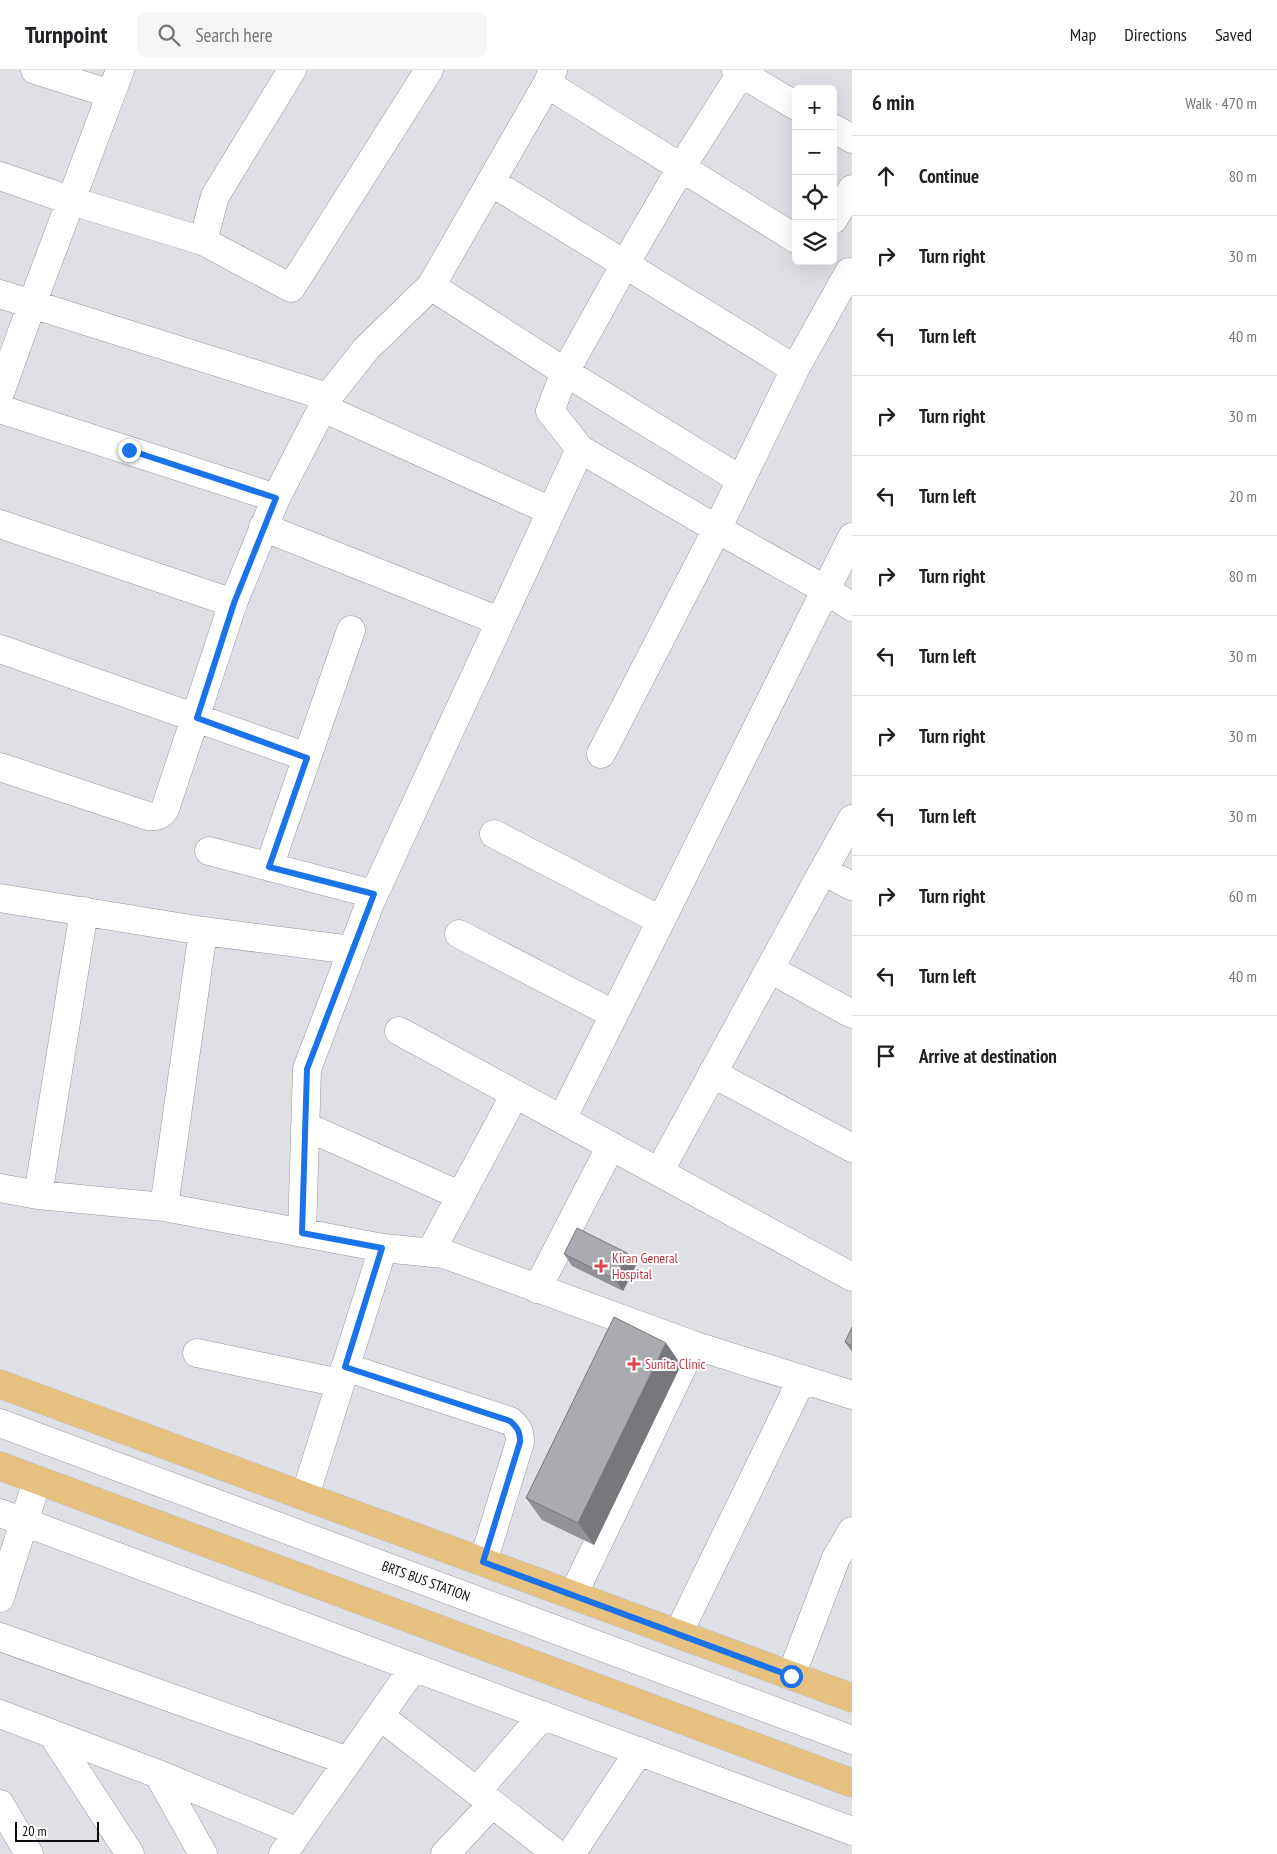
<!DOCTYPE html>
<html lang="en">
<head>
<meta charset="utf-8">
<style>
	:root { --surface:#fff; --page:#f6f6f6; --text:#202124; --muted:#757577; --line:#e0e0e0 }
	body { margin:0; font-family:"PT Sans Narrow",sans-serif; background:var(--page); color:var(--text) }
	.controls { position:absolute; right:15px; top:15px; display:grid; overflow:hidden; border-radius:8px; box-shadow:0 5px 20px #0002 }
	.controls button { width:45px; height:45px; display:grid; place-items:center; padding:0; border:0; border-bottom:1px solid var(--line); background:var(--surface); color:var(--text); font:25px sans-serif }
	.scale { position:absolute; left:15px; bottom:12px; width:84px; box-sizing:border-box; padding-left:5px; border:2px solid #0d0d0f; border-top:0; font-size:14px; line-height:18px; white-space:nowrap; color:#0d0d0f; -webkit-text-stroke:4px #fff; paint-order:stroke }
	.stop { position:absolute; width:15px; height:15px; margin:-11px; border:4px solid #1a73e8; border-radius:50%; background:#fff }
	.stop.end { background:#1a73e8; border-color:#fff; box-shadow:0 1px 5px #0008 }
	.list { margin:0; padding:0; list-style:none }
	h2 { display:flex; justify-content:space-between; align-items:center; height:65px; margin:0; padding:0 20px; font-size:21px }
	h2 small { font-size:16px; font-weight:400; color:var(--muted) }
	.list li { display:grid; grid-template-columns:32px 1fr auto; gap:15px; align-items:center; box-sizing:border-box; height:80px; padding:0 20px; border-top:1px solid var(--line) }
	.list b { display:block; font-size:19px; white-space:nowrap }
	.list em { font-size:16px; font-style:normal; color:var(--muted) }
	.icon { flex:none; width:28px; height:28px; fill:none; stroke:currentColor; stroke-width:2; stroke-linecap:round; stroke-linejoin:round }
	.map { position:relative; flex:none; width:852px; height:1784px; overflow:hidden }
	header { display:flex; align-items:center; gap:30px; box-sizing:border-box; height:70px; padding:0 25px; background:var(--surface); border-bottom:1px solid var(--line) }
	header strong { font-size:24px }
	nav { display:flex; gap:28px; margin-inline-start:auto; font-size:18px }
	.search { width:350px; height:45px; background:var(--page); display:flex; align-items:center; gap:12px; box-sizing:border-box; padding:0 18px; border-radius:8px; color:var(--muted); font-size:19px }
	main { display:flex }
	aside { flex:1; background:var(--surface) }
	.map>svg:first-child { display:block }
</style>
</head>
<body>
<header>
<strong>Turnpoint</strong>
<div class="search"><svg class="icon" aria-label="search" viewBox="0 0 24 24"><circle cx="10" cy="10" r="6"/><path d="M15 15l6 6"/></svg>Search here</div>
<nav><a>Map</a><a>Directions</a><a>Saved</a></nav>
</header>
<main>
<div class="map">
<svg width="852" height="1784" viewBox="0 0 852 1784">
	<rect width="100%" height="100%" fill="#dee0e5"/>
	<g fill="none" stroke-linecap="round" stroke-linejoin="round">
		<defs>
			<path id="minor" d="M35,0L111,24
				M553,0L547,14L796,169
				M736,0L796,36
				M833,58L852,69
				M0,106L72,131L203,171L291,218L429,0
				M491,112L795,299
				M833,150L852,119
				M203,171L215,126L292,0
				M431,216L565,302L741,410
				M0,224L328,327
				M0,323L32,234L120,0
				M323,338L551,441
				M0,339L276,428
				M580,379L717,459L795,299L849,202
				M0,454L233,533L276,428L328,327L366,279L431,216L547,14
				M263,457L499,551
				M0,579L307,687
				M601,684L717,459L826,520L852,537
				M0,697L148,746C156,747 160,746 165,739L233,533
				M852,749L823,801L852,816
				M494,764L660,850
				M209,781L373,824
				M269,797L351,560
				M0,828L203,861L352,880
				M459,864L613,944
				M770,899L852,944
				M399,961L852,1207
				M712,1003L852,1078
				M562,1049L852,467
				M305,1056L459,1125
				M659,1102L823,801
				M0,1118L38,1125L164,1137L383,1178L444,1184L693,1275L852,1325
				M38,1125L84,841
				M164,1137L203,861
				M302,1163L307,999L370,833L580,379L550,341L565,302L625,194L681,98L743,0
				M430,1183L515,1024
				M537,1219L611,1076
				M197,1283L340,1313
				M345,1297L510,1351C518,1358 520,1362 520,1372L483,1492
				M0,1353L852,1670
				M305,1426L383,1178
				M0,1443L852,1761
				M573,1525L693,1275
				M0,1528L37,1411
				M678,1564L802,1309
				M0,1567L348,1691
				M791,1606L836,1488L852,1461
				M0,1644L158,1704L298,1762
				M380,1646L557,1784
				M52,1664L130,1784
				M158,1704L203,1784
				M477,1721L543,1645
				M0,1734L29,1784
				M283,1784L414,1597
				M445,1784L492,1734
				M571,1784L639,1681"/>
			<path id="major" d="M0,1314L852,1628
				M0,1396L852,1713"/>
		</defs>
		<use href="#minor" stroke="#95979c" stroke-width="29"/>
		<use href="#major" stroke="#bbbbbc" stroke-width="29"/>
		<use href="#minor" stroke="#fff" stroke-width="28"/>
		<use href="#major" stroke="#e7c180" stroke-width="28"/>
	</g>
	<path fill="#929398" d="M627,1183L636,1195L623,1221L572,1196L564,1184Z
		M852,1257V1282L845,1272Z
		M666,1273L681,1295L594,1475L542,1450L526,1428Z"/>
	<path fill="#77787c" d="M627,1183L636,1195L623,1221L615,1209Z
		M666,1273L681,1295L594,1475L578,1453Z"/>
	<path fill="#aaabb1" stroke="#77787c" d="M577,1158L627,1183L615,1209L564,1184Z
		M614,1247L666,1273L578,1453L526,1428Z
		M852,1257V1276L845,1272Z"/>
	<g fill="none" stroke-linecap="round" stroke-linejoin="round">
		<path stroke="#1a73e8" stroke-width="6" d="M129,380L276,428L234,533L197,648L307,688L269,797L374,824L307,999L302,1163L382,1178L345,1297L510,1351C518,1358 520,1362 520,1372L483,1492L791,1606"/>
	</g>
	<g fill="#e0444e" stroke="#fff" stroke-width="2">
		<path d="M598.5 1188.5h5v5h5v5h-5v5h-5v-5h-5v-5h5z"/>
		<path d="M631.5 1286.5h5v5h5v5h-5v5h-5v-5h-5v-5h5z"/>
	</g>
	<g text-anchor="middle" stroke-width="4" stroke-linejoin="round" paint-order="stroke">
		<g font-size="14" fill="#be3a42" stroke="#fff" text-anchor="start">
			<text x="612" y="1193">Kiran General<tspan x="612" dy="16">Hospital</tspan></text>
			<text x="645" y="1299">Sunita Clinic</text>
		</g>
		<g font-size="14" fill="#0d0d0f" stroke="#fff">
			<text transform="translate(426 1511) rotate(20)" y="5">BRTS BUS STATION</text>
		</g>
	</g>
</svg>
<div class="controls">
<button>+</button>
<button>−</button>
<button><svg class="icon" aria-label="locate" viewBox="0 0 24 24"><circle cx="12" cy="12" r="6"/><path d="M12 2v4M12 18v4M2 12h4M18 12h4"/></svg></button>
<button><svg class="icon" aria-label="layers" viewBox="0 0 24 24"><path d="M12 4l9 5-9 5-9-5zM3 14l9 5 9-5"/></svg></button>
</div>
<div class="scale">20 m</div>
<div class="stop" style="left:791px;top:1606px"></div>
<div class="stop end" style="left:129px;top:380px"></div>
</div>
<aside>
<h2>6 min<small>Walk · 470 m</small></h2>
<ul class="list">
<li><svg class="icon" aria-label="ahead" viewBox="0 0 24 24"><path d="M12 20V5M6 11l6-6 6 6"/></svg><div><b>Continue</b></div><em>80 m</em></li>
<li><svg class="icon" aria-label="right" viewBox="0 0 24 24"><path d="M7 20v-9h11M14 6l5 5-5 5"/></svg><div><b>Turn right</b></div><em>30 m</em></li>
<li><svg class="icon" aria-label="left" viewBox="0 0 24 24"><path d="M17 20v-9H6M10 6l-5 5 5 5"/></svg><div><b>Turn left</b></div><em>40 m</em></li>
<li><svg class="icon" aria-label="right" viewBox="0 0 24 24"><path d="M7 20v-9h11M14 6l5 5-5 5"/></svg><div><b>Turn right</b></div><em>30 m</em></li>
<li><svg class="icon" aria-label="left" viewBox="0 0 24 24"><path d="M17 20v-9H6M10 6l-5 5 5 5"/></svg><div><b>Turn left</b></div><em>20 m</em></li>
<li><svg class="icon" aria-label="right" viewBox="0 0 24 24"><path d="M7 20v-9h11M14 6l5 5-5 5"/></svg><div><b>Turn right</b></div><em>80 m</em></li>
<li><svg class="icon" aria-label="left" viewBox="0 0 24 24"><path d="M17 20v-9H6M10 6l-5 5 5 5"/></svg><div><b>Turn left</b></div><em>30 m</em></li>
<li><svg class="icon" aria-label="right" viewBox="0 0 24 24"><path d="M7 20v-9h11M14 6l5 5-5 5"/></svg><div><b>Turn right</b></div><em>30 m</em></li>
<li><svg class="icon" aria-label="left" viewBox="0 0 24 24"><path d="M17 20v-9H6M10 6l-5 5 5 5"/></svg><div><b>Turn left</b></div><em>30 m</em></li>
<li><svg class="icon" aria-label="right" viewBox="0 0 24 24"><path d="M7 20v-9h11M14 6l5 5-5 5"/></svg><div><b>Turn right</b></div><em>60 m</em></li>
<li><svg class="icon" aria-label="left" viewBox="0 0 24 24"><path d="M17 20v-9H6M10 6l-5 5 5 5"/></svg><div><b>Turn left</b></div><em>40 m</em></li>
<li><svg class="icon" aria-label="arrive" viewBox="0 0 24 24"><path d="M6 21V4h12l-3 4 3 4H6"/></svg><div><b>Arrive at destination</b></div></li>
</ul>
</aside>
</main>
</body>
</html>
